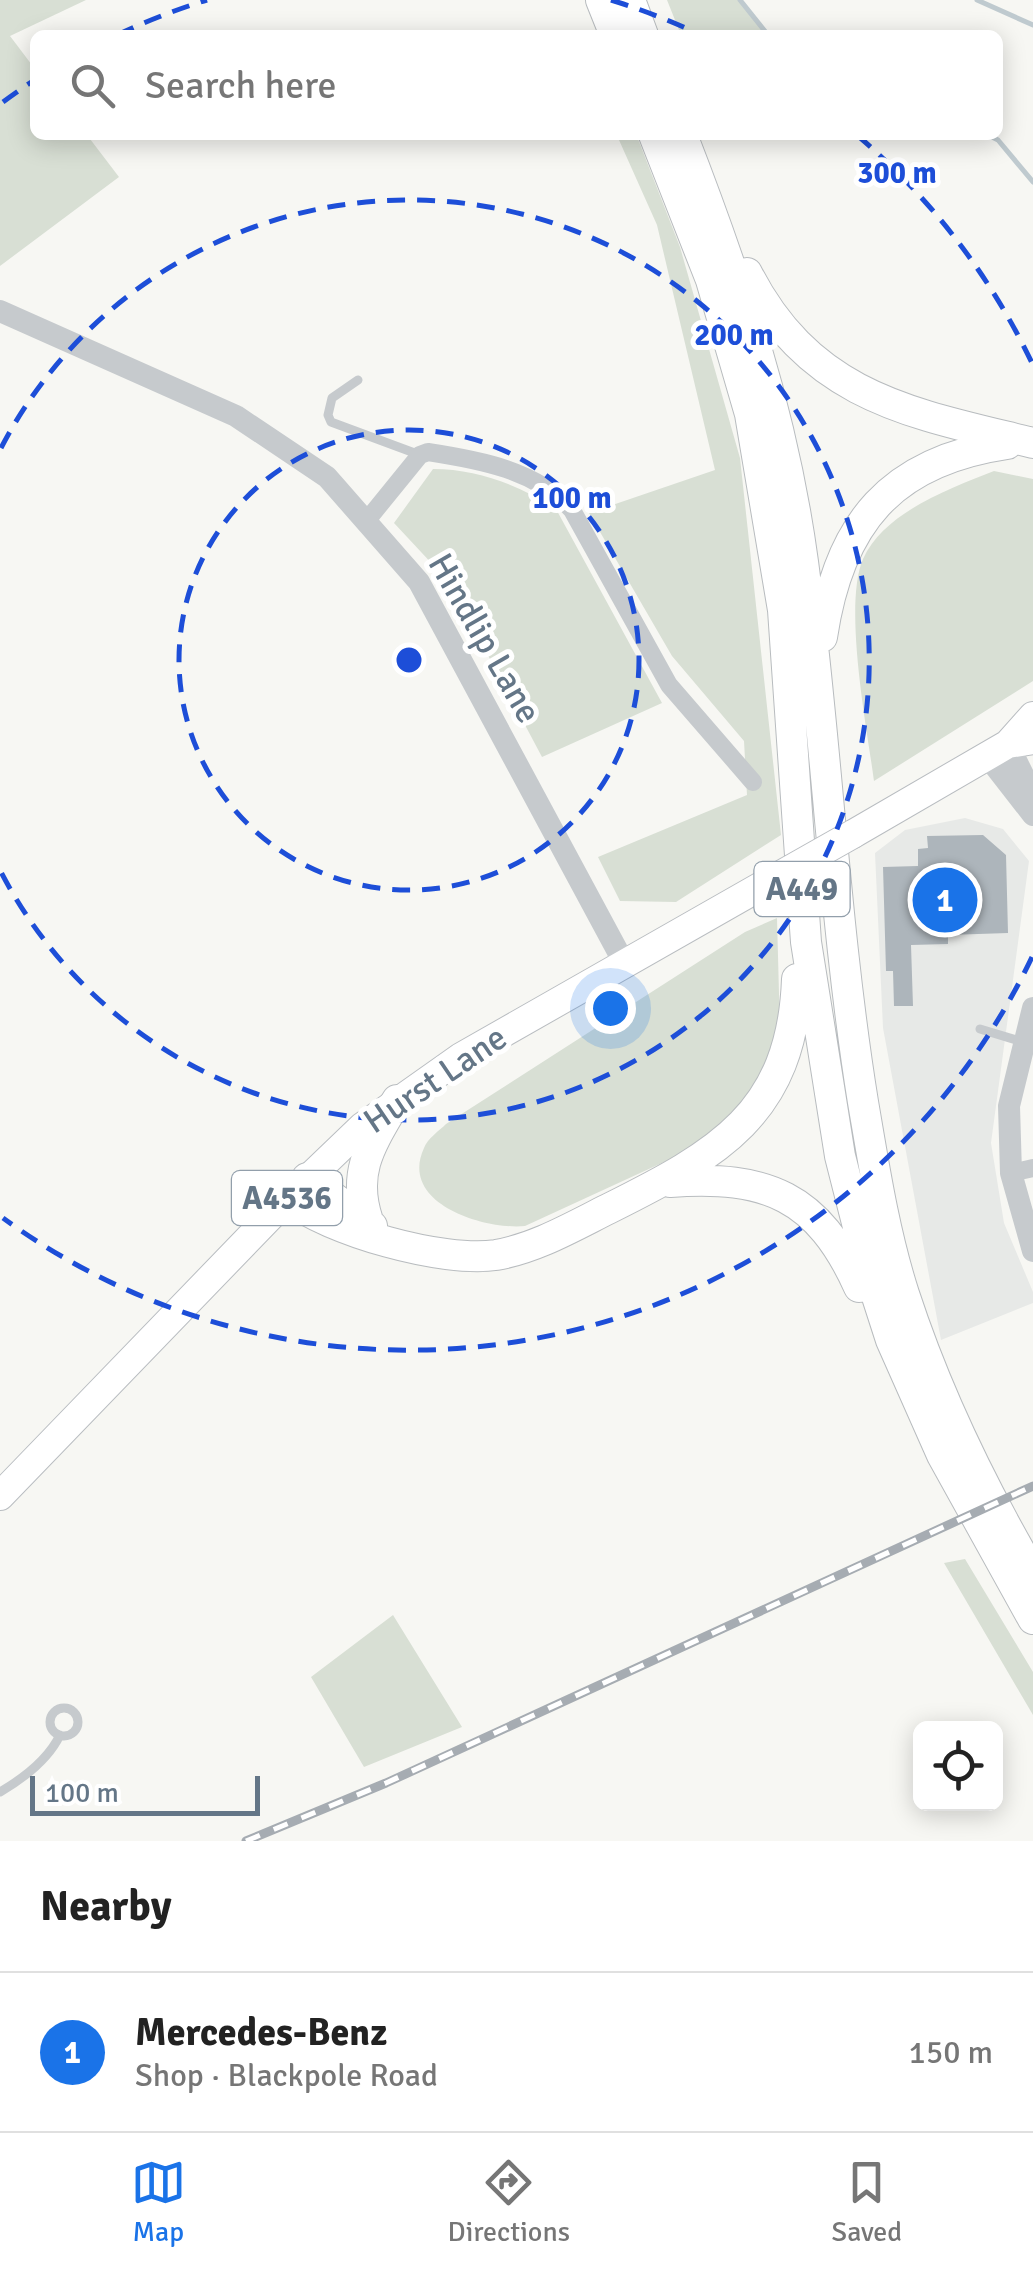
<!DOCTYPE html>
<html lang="en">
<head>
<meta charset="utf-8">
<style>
	:root { --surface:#fff; --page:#f2f2f2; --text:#222; --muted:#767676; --line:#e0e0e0; --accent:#1a73e8 }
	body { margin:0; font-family:Signika,sans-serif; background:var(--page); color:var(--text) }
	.controls { position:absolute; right:30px; bottom:30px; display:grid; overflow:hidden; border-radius:15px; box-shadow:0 5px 25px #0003 }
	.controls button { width:90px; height:90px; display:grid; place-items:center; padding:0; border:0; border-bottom:2px solid var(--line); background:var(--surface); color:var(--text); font:50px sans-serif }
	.scale { position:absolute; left:30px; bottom:25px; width:230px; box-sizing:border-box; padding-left:10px; border:5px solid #647687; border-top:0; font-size:28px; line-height:35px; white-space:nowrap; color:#647687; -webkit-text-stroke:8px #fff; paint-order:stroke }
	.you { position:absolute; left:610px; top:1008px; width:35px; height:35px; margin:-25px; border:8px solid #fff; border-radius:50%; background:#1a73e8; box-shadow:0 0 0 15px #1a73e833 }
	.badge { display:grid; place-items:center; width:65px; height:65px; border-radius:50%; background:var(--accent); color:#fff; font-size:32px; font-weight:700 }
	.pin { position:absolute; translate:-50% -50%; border:5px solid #fff; box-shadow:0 2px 10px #0006 }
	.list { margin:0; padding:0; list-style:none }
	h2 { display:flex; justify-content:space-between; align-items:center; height:130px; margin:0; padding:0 40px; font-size:42px }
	h2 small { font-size:32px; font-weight:400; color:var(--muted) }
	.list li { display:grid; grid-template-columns:65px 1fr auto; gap:30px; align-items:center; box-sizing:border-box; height:160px; padding:0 40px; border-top:2px solid var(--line) }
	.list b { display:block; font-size:38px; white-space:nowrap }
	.list p { margin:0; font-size:32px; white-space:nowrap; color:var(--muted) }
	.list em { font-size:32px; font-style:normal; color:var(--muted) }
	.icon { flex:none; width:55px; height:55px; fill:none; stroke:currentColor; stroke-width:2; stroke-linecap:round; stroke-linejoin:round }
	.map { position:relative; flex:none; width:1033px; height:1841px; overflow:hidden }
	.search { position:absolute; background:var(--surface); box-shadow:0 5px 25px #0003; left:30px; right:30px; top:30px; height:110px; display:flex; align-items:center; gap:25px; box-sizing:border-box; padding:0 35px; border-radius:15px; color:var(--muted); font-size:38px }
	.sheet { height:290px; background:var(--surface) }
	nav { display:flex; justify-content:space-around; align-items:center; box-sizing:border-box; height:140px; border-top:2px solid var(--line); background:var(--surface); font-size:28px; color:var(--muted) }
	nav a { display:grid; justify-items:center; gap:5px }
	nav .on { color:var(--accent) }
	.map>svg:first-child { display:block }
</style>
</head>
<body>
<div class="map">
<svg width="1033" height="1841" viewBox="0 0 1033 1841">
	<rect width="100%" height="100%" fill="#f7f7f3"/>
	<path fill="#e7e9e7" d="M965,818L1003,829L1029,861L991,1143L1004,1223L1033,1292V1303L941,1340L883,1028L875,853L905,830Z"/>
	<path fill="#d8dfd4" d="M0,0H86L10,36L35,69V135H87L119,177L0,266Z
		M667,0H740L768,35H681Z
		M638,139L680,247L740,458L781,835L676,902L620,901L598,857L747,795L744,741L672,656L589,513L715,470L657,225L619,140Z
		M433,469C478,469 518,485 556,509L662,703L542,757L449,582L394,523Z
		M994,471L1033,479V681L874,781C867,728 843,606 863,559C884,512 951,488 994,471Z
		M777,918L780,1031L757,1086L701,1145L525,1226C486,1230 398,1204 424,1148C427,1139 440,1130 446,1124L745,932Z
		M965,1559L1033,1672V1715L944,1563Z
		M393,1615L462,1727L364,1767L311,1677Z"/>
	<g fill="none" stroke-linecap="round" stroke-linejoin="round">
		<path stroke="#bfcacf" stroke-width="5" d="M740,0L768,35
			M977,0L1033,25
			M988,135L998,140L1033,182"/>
	</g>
	<path fill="#adb5bb" d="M983,835L1006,855L1008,933L948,935V944L911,945L913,1006H894L893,971H886L883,867L918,866V849L928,848L927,836Z"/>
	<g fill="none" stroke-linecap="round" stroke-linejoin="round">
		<defs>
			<path id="primary" d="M1008,744L1033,716
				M853,834L1008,744L1033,740
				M0,1496L288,1198L362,1127L461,1057L777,877"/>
			<path id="trunk" d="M601,0L615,35
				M630,0L643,35
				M654,135L711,280L750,414L783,610L806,942L840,1156L871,1278L891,1340L942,1455L1033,1619
				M682,135C736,274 783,413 803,562C827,741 834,923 863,1102C874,1166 884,1232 904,1294C936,1392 981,1485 1033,1574
				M747,273C811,398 911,413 1033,443
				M822,637C839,523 891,461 1007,444
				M307,1178L372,1226
				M670,1182C767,1175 818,1196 859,1287
				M288,1198C329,1231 443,1263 496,1255C536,1248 572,1227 608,1209C718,1154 792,1114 797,979
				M368,1221C351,1171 372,1143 397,1100"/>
		</defs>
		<use href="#primary" stroke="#b9bdc1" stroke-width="30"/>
		<use href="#trunk" stroke="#b8bcbf" stroke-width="32"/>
		<path stroke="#c6cacd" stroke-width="9" d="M358,380L332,398L328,415L331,422L420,455
			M980,1029L1023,1042
			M50 1722a14 14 0 1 1 28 0a14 14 0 1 1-28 0Z
			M0,1792C24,1778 48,1760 60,1735"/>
		<path stroke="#c6cacd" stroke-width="18" d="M368,519L420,455L428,452C480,460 536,470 572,510L669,685L753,782
			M1011,1173L1033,1168"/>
		<path stroke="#c6cacd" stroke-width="22" d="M0,311L236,416L327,477L419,582L623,961
			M1008,744L1032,793L1033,810
			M987,756L1033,815
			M1033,1008L1009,1106L1011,1173L1033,1251"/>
		<use href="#primary" stroke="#fff" stroke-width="28"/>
		<use href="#trunk" stroke="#fff" stroke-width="30"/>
		<defs>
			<path id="rail" d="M246,1841L386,1783L1033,1486"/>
		</defs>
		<use href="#rail" stroke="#a6acb2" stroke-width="9"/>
		<use href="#rail" stroke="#fff" stroke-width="5" stroke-dasharray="15" stroke-linecap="butt"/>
		<defs>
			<path id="primary-bridge" d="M777,877L853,834"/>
		</defs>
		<use href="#primary-bridge" stroke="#b9bdc1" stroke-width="30" stroke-linecap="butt"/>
		<use href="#primary-bridge" stroke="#fff" stroke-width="28"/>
	</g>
	<g fill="none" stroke="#1d4ed8" stroke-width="5" stroke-dasharray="18 12">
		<circle cx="409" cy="660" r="230"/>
		<path d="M1 448A460 460 0 1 1 1 872"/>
		<path d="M1032 957A690 690 0 0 1 3 1218M3 102A690 690 0 0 1 33 81M117 35A690 690 0 0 1 207 0M611 0A690 690 0 0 1 701 35M857 135A690 690 0 0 1 1032 363"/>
	</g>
	<g text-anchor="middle" stroke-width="10" stroke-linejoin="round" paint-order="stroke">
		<g fill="#fff" stroke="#929fab" stroke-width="2.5">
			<rect x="754.5" y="862" width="95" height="54" rx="8"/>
			<rect x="232" y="1171" width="110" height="54" rx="8"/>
		</g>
		<g font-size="32" font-weight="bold" fill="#647687">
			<text x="802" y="900">A449</text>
			<text x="287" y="1209">A4536</text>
		</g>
		<g font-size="35" fill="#647687" stroke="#fff">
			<text transform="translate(485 638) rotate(60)" y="12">Hindlip Lane</text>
			<text transform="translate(435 1079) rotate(-34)" y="12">Hurst Lane</text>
		</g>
	</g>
	<circle cx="409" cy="660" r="15" fill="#1d4ed8" stroke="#fff" stroke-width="5"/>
	<g font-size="30" text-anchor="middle" font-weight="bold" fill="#1d4ed8" stroke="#fff" stroke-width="10" stroke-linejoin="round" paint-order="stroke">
		<text x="897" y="183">300 m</text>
		<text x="734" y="345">200 m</text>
		<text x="572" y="508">100 m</text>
	</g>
</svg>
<div class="controls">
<button><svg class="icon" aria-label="locate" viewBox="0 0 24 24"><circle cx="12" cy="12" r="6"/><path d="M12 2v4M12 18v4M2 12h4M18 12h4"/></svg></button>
</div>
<div class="scale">100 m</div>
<div class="you"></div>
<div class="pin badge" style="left:945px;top:900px">1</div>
<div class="search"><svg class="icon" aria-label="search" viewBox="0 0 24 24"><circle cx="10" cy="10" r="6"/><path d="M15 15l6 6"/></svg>Search here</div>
</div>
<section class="sheet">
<h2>Nearby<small></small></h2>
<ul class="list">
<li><span class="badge">1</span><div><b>Mercedes-Benz</b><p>Shop · Blackpole Road</p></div><em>150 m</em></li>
</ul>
</section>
<nav>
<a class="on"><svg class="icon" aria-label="map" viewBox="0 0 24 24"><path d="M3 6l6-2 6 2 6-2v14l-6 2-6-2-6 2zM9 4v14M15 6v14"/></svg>Map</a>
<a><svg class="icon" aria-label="directions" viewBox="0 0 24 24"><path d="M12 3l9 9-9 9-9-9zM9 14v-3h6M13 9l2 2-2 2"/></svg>Directions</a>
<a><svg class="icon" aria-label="saved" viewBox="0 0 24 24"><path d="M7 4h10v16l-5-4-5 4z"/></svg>Saved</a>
</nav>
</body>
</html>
